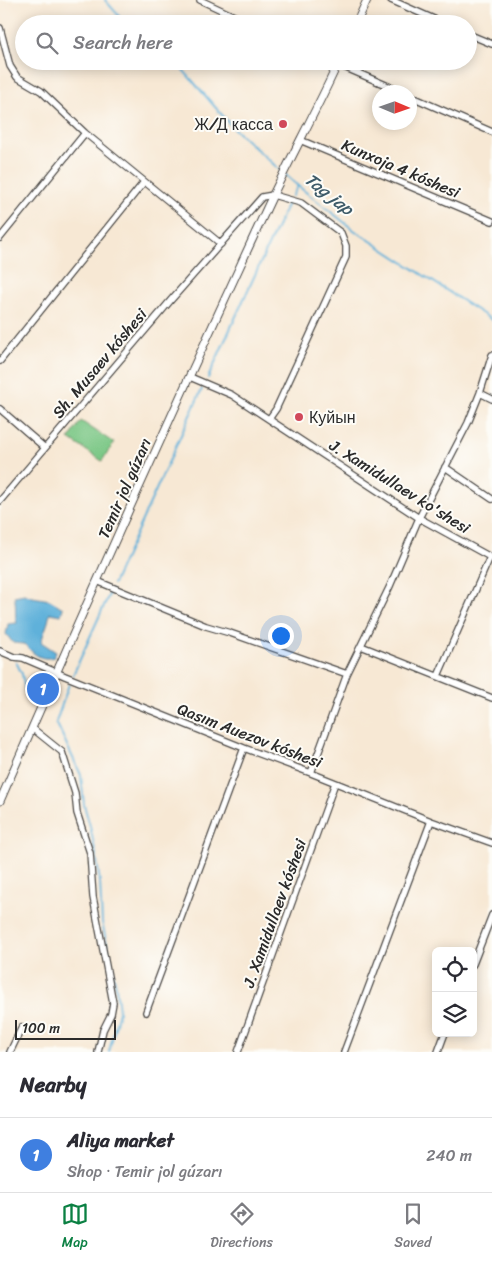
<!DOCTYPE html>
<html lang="en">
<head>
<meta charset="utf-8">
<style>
	:root { --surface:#fff; --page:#f2f2f3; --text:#2b2b33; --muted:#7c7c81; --line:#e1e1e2; --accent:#0b8043 }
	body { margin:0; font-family:Sriracha,sans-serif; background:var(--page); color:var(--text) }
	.controls { position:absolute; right:15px; bottom:15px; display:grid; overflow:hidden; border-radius:8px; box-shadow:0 2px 12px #0003 }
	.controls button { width:45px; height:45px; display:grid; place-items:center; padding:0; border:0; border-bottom:1px solid var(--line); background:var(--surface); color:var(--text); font:25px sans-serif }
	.compass { position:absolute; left:372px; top:85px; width:45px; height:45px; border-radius:50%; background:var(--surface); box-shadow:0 2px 12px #0003; rotate:92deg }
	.scale { position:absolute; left:15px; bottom:12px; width:101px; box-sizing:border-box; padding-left:5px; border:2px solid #2b2b2b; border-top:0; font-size:14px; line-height:18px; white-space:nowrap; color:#2b2b2b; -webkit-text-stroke:4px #fdfcf7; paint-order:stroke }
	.you { position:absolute; left:280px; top:635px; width:18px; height:18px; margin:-12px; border:4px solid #fff; border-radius:50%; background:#1a73e8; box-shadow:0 0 0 8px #1a73e833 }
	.badge { display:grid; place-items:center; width:32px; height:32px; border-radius:50%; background:var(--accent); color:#fff; font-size:16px; font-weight:700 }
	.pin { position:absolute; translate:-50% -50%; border:2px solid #fff; box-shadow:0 1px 5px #0006 }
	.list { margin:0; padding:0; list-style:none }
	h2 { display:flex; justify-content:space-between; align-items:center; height:65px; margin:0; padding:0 20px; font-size:21px }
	h2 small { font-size:16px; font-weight:400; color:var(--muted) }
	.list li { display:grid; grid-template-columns:32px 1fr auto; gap:15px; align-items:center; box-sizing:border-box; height:75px; padding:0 20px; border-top:1px solid var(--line) }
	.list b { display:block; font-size:19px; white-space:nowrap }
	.list p { margin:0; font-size:16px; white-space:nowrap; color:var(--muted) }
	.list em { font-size:16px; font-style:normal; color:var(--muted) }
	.icon { flex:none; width:28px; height:28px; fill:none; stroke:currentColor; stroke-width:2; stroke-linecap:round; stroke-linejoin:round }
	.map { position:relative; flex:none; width:492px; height:1052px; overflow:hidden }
	.search { position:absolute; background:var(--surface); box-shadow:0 2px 12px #0003; left:15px; right:15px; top:15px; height:55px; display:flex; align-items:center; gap:12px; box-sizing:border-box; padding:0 18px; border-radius:28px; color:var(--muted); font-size:19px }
	.sheet { height:140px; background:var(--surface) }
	nav { display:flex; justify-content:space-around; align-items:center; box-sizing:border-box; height:70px; border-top:1px solid var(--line); background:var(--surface); font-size:14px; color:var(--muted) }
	nav a { display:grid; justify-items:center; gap:2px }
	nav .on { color:var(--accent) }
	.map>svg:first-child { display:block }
</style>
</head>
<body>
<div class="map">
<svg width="492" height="1052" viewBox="0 0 492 1052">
	<rect width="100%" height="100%" fill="#fdfcf7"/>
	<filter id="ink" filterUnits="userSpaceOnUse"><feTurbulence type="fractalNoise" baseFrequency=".02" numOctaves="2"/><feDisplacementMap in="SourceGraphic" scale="10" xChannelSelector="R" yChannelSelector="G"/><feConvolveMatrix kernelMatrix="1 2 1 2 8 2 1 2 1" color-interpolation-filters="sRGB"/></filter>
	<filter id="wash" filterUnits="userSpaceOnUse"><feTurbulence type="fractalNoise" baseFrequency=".0096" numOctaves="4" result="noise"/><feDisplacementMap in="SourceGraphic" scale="20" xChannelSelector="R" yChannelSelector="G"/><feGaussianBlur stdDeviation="1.12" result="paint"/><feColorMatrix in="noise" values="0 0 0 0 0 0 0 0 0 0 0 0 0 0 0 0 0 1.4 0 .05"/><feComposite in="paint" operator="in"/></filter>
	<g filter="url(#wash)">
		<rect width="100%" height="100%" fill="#f7e8d4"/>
		<path fill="#7cc786" stroke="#547958" d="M81,421L114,443L102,461L69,439Z"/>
		<path fill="#5fb1da" stroke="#456e82" d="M24,594L33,597L50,600L63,608L61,615L50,613L48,622L41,642L56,652L54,657C40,661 34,654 24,644L13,643L6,634L8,624L17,623C14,614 17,605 14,596Z"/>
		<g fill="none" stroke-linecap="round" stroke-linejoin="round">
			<path stroke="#5fb1da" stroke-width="2" d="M105,0L126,24
				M172,61L184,71L235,130L298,186L354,230L492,320
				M292,196L298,186
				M208,378L242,303L288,203
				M113,584L202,389
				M16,662L22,674L25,690L32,701
				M73,675L111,590
				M69,684L56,722L81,775L84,805L90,826L96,855L100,882L102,922L116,986L119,1011L109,1052"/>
		</g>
	</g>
	<g filter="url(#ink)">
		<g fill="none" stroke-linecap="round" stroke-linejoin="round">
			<defs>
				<path id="minor" d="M200,0L251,24
					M391,0L445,24
					M0,28L10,66L17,77L41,91L85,133L221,244
					M468,34L492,44
					M330,61L402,92
					M410,96L492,132
					M300,140L492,221
					M0,238L85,133
					M0,361L144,182
					M190,377L232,395L419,518L492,558
					M480,393L492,399
					M0,409L45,448
					M445,467L492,499
					M0,501L171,300L262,197L273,195L301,203L341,233L346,246V257L276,409L269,419
					M97,581L206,626L230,633L347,674
					M361,646L492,698
					M0,651L14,657L23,658L65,676L244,748L311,773L431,821L492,843
					M438,676L490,557
					M32,728L62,752L75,793L77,813L90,853L93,897L113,1003L111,1014L103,1030L98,1052
					M311,773L347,674L390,586L419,518L468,423L480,393L492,355
					M473,964L492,915
					M146,1012L244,748
					M10,1052L22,1027
					M238,1052L335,783
					M344,1052L431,821
					M438,1052L445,1033"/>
				<path id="tertiary" d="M356,24L367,0
					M0,801C88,599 179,397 272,197C294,151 318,107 339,61"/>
			</defs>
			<use href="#minor" stroke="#4a4744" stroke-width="8"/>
			<use href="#tertiary" stroke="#4a4744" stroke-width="9"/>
			<use href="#minor" stroke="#fff" stroke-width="5.5"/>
			<use href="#tertiary" stroke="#fff" stroke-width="7"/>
		</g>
	</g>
	<g fill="#d1495b" stroke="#fdfcf7" stroke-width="2">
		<circle cx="283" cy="124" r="5"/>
		<circle cx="299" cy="417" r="5"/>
	</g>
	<g text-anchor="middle" stroke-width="4" stroke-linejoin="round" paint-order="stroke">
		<g font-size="16" fill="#2b2b2b" stroke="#fdfcf7" text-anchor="end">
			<text x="273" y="130">Ж/Д касса</text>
			<text x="309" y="423" text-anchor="start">Куйын</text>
		</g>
		<g font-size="16" fill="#2b2b2b" stroke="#fdfcf7">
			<text transform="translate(401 168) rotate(23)" y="6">Kunxoja 4 kóshesi</text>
			<text transform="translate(99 363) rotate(-50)" y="6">Sh. Musaev kóshesi</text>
			<text transform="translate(400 486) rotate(32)" y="6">J. Xamidullaev ko'shesi</text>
			<text transform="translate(124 488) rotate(-66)" y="6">Temir jol gúzarı</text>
			<text transform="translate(250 735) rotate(21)" y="6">Qasım Auezov kóshesi</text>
			<text transform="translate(274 913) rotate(-70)" y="6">J. Xamidullaev kóshesi</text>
		</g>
		<g font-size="18" font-style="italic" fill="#3d5a68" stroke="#fdfcf7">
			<text transform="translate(329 194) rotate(38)" y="6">Tag jap</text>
		</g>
	</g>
</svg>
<div class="controls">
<button><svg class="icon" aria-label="locate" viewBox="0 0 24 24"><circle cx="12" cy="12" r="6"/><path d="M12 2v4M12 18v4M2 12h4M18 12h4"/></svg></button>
<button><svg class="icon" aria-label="layers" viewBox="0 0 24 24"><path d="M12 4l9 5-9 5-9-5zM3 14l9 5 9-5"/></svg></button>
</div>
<svg class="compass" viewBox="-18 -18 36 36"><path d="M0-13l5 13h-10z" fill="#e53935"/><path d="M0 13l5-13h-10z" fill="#7c7c81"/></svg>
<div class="scale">100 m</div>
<div class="you"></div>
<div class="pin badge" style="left:43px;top:689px;background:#3f7fe0">1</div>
<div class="search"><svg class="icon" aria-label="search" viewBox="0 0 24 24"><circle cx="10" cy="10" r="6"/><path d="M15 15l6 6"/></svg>Search here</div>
</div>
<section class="sheet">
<h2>Nearby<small></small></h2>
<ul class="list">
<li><span class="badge" style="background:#3f7fe0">1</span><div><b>Aliya market</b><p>Shop · Temir jol gúzarı</p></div><em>240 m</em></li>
</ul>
</section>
<nav>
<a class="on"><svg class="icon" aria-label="map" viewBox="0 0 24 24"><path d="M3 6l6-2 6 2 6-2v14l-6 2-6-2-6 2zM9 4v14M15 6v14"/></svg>Map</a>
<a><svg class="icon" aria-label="directions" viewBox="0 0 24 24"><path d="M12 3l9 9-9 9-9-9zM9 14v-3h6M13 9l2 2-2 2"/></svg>Directions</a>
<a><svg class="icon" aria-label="saved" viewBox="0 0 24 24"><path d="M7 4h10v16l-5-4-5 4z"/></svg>Saved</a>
</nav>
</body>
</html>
